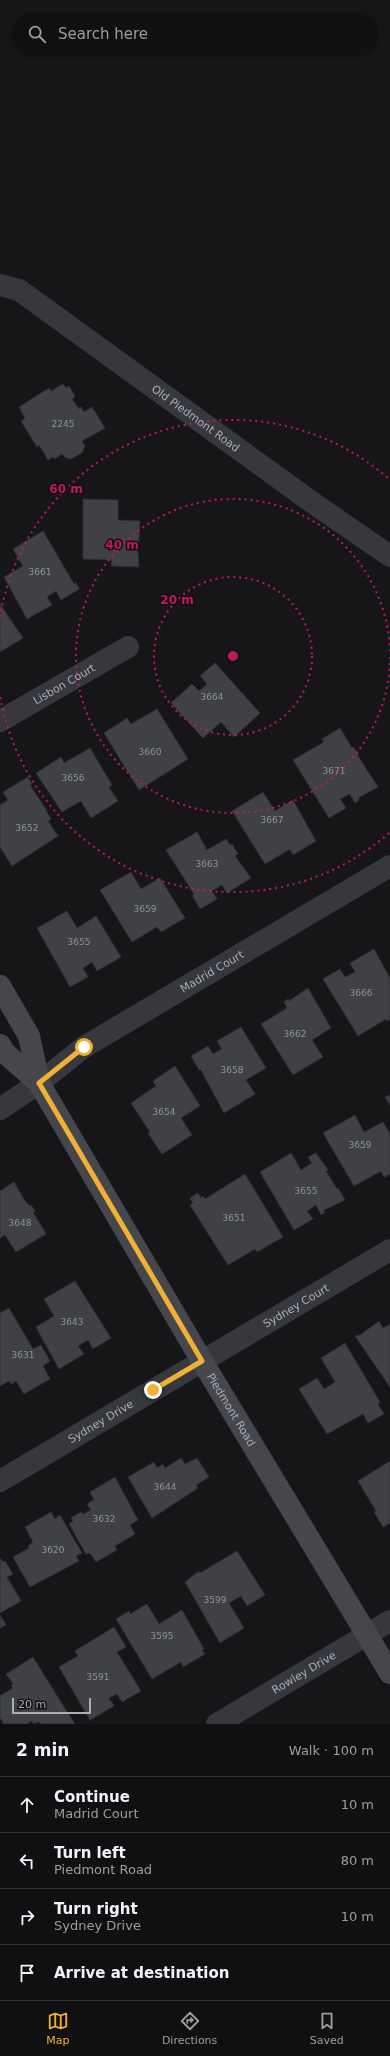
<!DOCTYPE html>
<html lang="en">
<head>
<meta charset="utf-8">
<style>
	:root { --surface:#101012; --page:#1e1e20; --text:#f1f3f6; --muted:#9c9d9f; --line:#303032; --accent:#f2b134 }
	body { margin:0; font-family:"DejaVu Sans",sans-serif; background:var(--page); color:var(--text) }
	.scale { position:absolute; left:12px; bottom:10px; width:79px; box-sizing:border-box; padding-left:4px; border:2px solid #a8adb8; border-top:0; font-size:11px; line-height:14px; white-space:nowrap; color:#a8adb8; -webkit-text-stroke:3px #111113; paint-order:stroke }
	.stop { position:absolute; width:12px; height:12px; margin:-9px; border:3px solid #f2b134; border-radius:50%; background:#fff }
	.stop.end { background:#f2b134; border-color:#fff; box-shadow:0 1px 4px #0008 }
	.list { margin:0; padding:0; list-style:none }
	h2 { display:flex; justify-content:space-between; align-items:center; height:52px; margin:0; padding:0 16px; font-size:17px }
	h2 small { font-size:13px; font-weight:400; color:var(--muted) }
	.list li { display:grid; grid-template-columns:26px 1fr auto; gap:12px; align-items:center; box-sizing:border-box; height:56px; padding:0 16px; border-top:1px solid var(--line) }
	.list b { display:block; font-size:15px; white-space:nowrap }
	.list p { margin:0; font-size:13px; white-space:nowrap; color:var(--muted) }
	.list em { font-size:13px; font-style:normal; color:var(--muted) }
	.icon { flex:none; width:22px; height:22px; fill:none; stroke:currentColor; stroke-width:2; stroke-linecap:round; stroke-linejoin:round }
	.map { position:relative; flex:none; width:390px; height:1724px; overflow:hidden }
	.search { position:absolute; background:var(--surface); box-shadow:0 1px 3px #0004; left:12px; right:12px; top:12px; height:44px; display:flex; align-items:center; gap:10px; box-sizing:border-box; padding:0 14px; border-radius:22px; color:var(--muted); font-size:15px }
	.sheet { height:276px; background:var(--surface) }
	nav { display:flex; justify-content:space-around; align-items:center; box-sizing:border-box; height:56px; border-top:1px solid var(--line); background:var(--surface); font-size:11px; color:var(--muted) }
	nav a { display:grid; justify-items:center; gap:2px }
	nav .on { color:var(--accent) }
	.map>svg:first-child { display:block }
</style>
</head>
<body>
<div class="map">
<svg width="390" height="1724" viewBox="0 0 390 1724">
	<rect width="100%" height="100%" fill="#161618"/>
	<path fill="#404145" stroke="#303034" d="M63,384L66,388L69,386L75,396L72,399L79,409L81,407L84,412L92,407L105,428L82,441L85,446L82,453L71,459L66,458L62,454L55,459L53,457L48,460L39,445L37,447L21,421L25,418L19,407L49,388L51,391Z
		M83,499L118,500V520L140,521L138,553L139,567L111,566L112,560L83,559Z
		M43,531L74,584L76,583L79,589L61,600L56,591L47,597L52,605L27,619L4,577L23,566L13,549Z
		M0,604L23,638L0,652Z
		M215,663L260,713L234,737L221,722L203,738L171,703L192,684L199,691L207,684L200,676Z
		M157,709L188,759L139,790L104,733L127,718L131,724Z
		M340,728L352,748L353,747L358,753V756L378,787L358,798L359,800L355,803L350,794L340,799L346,808L329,818L293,760L324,742L322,739Z
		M90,748L112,785L109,787L118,801L91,818L81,801L62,812L36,773L61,757L64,763Z
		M28,777L32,784L30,785L47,811H46L51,819L48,821L58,836L12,866L0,847V805L8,800L3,792Z
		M263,792L275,811L293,800L316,841L293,855L290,849L265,864L232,811Z
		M197,832L207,850L226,839L230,845L232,844L238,854L235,856L251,878L227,893L222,885L212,891L217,899L200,909L192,895L194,894L166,850Z
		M131,872L141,889L160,878L185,918L161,932L157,927L132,942L100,890Z
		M67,911L77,928L96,916L121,957L97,971L92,962L83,968L88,977L70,987L37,928Z
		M374,949L390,978V1019L387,1021L386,1019L358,1036L323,979L340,969L345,977L355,972L350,963Z
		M308,988L331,1028L312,1040L323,1057L293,1075L261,1024L287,1008L284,1002L288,999L289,1001Z
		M241,1027L266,1068L246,1080L255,1094L224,1113L201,1070H199L191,1056L208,1046L213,1054L222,1049L217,1041Z
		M175,1066L200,1106L181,1118L192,1135L162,1154L148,1133L150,1132L131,1103L156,1086L153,1081Z
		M390,1095V1105L385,1097Z
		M355,1115L364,1132L383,1122L390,1134V1174L384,1177L381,1171L354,1186L323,1133Z
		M291,1153L301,1170L312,1163L308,1157L316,1153L328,1170L326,1171L337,1189L338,1188L345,1200L324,1210L325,1212L321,1215L316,1205L307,1211L313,1219L294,1230L260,1172Z
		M245,1174L283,1237L257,1252L255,1249L228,1265L190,1205L193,1203L190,1198L198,1193L201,1198L203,1196L205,1199Z
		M14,1182L25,1201L30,1206L31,1205L35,1211L33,1212L46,1234L16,1252L5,1235L0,1238V1191Z
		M75,1281L111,1338L93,1349L88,1340L78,1346L84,1354L59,1369L36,1327L54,1316L44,1299Z
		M9,1308L33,1349L41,1345L50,1361L43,1366L50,1379L24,1394L16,1381L11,1384L9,1381L0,1386V1313Z
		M379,1321L383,1328L390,1324V1387L355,1336L360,1335Z
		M345,1343L380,1402L378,1404L384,1414L368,1423L363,1414L327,1434L299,1389L317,1378L324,1389L335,1382L321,1358Z
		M181,1458L185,1464L197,1458L209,1477L196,1485L198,1488L152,1518L128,1477L154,1462L157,1468L163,1464L165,1468Z
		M390,1461V1523L383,1527L374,1512L376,1511L358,1481Z
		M115,1477L138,1520L130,1525L135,1534L115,1546L117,1550L96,1562L90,1553L86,1554L69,1524L73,1521L71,1518L81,1512L83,1514L91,1510L87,1504L94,1500L90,1492Z
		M51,1512L55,1519L60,1515L82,1553L76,1556L79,1561L30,1587L13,1557L29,1548L28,1546L33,1542L25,1527Z
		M237,1551L265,1595L247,1606L241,1596L229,1603L244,1628L220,1643L185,1582L199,1571L200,1573Z
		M0,1558L3,1562L5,1561L13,1574L7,1577L21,1601L0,1613Z
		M147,1604L159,1624L182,1610L204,1649L202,1650L205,1654L183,1667L181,1662L152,1679L116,1619L129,1611L130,1614Z
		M0,1615L6,1625L0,1628Z
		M114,1627L126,1647L117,1652L141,1691L122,1702L117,1694L109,1698L114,1706L90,1720L59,1667L78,1656L75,1651Z
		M33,1657L59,1699L75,1724H41L39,1722L33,1724L32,1721L27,1724H4L0,1718V1696L13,1688L11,1686L13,1684L6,1674Z"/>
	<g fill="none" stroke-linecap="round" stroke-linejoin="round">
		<g stroke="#37383d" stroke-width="22">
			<path id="s1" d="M0,285L19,290L313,503L390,556"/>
			<path id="s2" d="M0,721L128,647"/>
			<path id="s3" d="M0,1109L39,1083L84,1047L390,866"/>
			<path id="s4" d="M0,1481L390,1250"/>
			<path id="s5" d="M217,1724L390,1621"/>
		</g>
		<g stroke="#45474d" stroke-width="22">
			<path id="s6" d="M0,986L29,1036L39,1083L202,1361L390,1673"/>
			<path d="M0,1045L5,1053L39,1083"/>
		</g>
	</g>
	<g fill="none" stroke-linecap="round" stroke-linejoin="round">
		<path stroke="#f2b134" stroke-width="5" d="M84,1047L39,1083L202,1361L153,1390"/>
	</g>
	<g fill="none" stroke="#c2185b" stroke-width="2" stroke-dasharray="2 4">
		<circle cx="233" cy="656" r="79"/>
		<path d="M390 657A157 157 0 1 1 390 655"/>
		<path d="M389 833A236 236 0 0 1 0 695M0 617A236 236 0 0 1 389 479"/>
	</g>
	<g text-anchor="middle" stroke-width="3" stroke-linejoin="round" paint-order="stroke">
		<g font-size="9" fill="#8e929b">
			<text x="63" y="427">2245</text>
			<text x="40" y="575">3661</text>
			<text x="212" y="700">3664</text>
			<text x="150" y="755">3660</text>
			<text x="334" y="774">3671</text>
			<text x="73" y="781">3656</text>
			<text x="272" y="823">3667</text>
			<text x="27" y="831">3652</text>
			<text x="207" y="867">3663</text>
			<text x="145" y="912">3659</text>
			<text x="79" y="945">3655</text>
			<text x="361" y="996">3666</text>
			<text x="295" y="1037">3662</text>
			<text x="232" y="1073">3658</text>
			<text x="164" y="1115">3654</text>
			<text x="360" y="1148">3659</text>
			<text x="306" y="1194">3655</text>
			<text x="234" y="1221">3651</text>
			<text x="20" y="1226">3648</text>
			<text x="72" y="1325">3643</text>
			<text x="23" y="1358">3631</text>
			<text x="165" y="1490">3644</text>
			<text x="104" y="1522">3632</text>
			<text x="53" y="1553">3620</text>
			<text x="215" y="1603">3599</text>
			<text x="162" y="1639">3595</text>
			<text x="98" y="1680">3591</text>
		</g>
		<g font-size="11" fill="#a8adb8" stroke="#111113">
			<text dy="4" stroke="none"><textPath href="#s1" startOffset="238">Old Piedmont Road</textPath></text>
			<text dy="4" stroke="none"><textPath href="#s2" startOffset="74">Lisbon Court</textPath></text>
			<text dy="4" stroke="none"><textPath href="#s3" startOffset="253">Madrid Court</textPath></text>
			<text dy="4" stroke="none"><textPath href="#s4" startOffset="344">Sydney Court</textPath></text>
			<text dy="4" stroke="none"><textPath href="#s6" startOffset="485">Piedmont Road</textPath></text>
			<text dy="4" stroke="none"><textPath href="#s4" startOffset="117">Sydney Drive</textPath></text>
			<text dy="4" stroke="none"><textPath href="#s5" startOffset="101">Rowley Drive</textPath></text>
		</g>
	</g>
	<circle cx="233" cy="656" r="6" fill="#c2185b" stroke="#111113" stroke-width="2"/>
	<g font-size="12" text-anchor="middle" font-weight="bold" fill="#c2185b" stroke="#111113" stroke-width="3" stroke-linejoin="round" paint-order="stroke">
		<text x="66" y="493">60 m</text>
		<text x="122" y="549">40 m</text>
		<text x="177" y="604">20 m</text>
	</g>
</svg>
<div class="scale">20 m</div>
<div class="stop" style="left:84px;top:1047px"></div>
<div class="stop end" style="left:153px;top:1390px"></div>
<div class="search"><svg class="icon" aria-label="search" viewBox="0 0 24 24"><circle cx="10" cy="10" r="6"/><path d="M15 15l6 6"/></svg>Search here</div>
</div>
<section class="sheet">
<h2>2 min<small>Walk · 100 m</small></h2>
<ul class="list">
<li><svg class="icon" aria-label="ahead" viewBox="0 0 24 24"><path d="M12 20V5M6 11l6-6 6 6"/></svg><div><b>Continue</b><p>Madrid Court</p></div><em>10 m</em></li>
<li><svg class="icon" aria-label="left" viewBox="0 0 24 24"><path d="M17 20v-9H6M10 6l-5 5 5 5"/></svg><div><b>Turn left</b><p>Piedmont Road</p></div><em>80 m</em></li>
<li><svg class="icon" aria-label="right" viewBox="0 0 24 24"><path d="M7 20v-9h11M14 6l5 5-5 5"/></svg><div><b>Turn right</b><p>Sydney Drive</p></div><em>10 m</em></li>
<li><svg class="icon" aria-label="arrive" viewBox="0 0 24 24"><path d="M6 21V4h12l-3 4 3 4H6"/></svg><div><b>Arrive at destination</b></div></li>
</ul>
</section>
<nav>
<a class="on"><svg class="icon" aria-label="map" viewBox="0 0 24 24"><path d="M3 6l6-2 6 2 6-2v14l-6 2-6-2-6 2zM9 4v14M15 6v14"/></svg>Map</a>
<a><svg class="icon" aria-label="directions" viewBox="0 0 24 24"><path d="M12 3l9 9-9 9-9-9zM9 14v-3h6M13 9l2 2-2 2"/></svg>Directions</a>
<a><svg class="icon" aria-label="saved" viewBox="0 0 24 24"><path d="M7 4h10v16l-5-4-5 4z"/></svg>Saved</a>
</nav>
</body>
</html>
